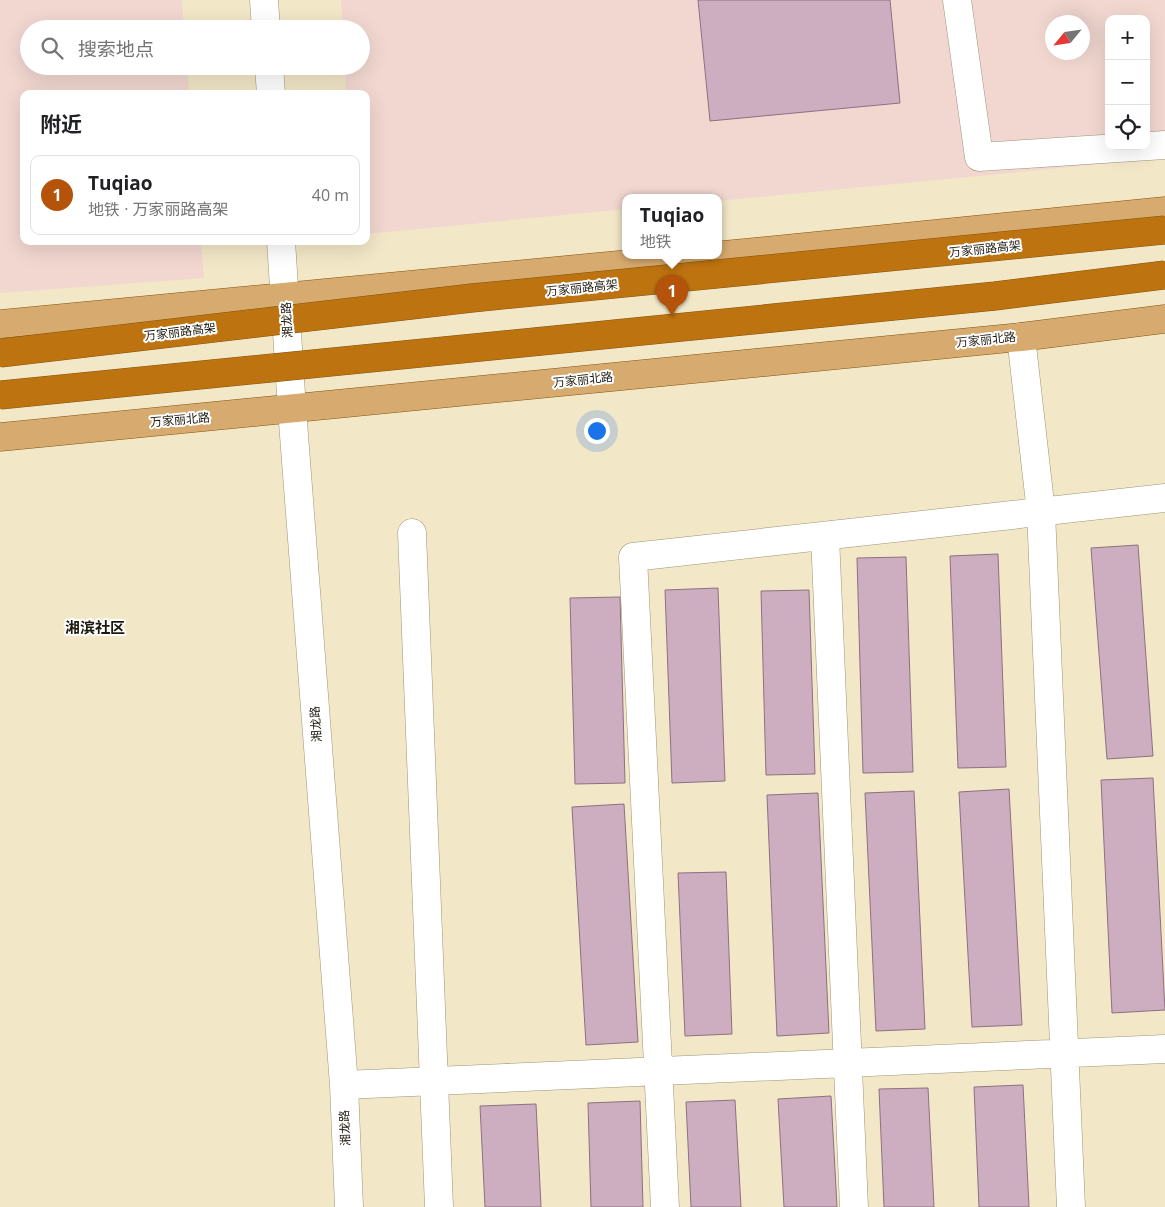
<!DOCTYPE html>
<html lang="zh">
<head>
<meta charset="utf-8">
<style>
	:root { --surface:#fff; --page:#f2f2f2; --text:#202124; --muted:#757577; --line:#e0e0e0; --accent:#b45309 }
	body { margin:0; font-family:"Open Sans","Noto Sans SC",sans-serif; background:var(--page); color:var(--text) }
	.controls { position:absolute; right:15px; top:15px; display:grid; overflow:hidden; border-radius:10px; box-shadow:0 5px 20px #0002 }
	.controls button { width:45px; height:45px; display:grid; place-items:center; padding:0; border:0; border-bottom:1px solid var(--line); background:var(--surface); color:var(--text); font:25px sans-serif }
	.compass { position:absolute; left:1045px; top:15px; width:45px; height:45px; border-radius:50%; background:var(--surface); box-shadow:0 5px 20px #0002; rotate:241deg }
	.you { position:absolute; left:596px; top:430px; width:18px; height:18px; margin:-12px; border:4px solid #fff; border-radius:50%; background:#1a73e8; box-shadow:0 0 0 8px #1a73e833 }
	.badge { display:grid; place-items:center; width:32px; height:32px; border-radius:50%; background:var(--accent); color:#fff; font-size:16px; font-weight:700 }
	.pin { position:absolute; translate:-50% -41px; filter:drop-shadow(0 1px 2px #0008) }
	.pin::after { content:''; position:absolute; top:26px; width:18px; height:15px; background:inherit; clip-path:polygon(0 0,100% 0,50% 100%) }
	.popup { position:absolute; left:622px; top:194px; width:100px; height:65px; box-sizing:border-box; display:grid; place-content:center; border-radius:10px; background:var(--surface); filter:drop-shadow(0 1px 4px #0005); font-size:16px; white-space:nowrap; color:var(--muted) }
	.popup b { font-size:19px; color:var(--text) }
	.popup::after { content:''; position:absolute; left:50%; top:100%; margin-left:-10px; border:10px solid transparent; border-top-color:var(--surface) }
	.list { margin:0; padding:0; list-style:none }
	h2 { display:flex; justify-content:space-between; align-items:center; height:65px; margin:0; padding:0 20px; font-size:21px }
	h2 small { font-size:16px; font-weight:400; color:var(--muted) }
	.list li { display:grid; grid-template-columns:32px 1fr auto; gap:15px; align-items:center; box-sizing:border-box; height:80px; margin:0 10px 10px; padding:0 10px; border:1px solid var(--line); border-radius:10px }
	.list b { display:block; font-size:19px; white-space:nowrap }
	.list p { margin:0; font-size:16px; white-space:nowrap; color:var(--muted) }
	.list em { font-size:16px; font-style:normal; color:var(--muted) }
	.icon { flex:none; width:28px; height:28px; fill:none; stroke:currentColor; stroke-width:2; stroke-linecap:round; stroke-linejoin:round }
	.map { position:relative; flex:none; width:1165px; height:1207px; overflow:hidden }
	.search { position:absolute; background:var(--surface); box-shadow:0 5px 20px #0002; left:20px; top:20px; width:350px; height:55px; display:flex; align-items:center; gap:12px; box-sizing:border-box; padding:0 18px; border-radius:28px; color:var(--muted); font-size:19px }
	.panel { position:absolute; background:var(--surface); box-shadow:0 5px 20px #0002; left:20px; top:90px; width:350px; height:155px; border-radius:10px }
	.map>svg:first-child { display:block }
</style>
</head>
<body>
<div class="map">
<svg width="1165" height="1207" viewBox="0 0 1165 1207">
	<rect width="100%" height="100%" fill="#f2e7c7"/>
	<path fill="#f1d7d0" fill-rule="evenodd" d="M0,0H182L184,29H29V66H187L189,94H24V241H201L204,278L0,293Z
		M341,0H1165V158L718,201V197H626V209L366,234V94H346L345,66H361V29H343ZM1109,19H1146V146H1109ZM1052,22H1082V52H1052Z"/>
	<path fill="#cdaec1" stroke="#8d7082" d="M698,0H890L900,103L710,121Z
		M1138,545L1153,756L1107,759L1091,548Z
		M998,554L1006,767L958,768L950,556Z
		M906,557L913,772L863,773L857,558Z
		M718,588L725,781L672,783L665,590Z
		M809,590L815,774L766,775L761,591Z
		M620,597L625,783L575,784L570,598Z
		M1153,778L1165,1010L1112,1013L1101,780Z
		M1009,789L1022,1025L972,1027L959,792Z
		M914,791L925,1029L876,1031L865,793Z
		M818,793L829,1033L777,1036L767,795Z
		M624,804L638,1042L586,1045L572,807Z
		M726,872L732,1034L685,1036L678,873Z
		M1023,1085L1029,1207H979L974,1087Z
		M928,1088L934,1207H884L879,1089Z
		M831,1096L837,1207H784L778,1099Z
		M735,1100L741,1207H691L686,1102Z
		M640,1101L643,1207H591L588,1103Z
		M536,1104L541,1207H485L480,1106Z"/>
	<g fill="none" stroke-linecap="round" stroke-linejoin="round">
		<defs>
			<path id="minor" d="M264,0L266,29
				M957,0L979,157L1165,145
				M269,66L271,94
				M281,241L292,409L344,1085L349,1207
				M1021,337L1041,512L1071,1207
				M412,533L439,1207
				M825,536L854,1207
				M344,1085L1165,1049
				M665,1207L633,557L1165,498"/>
			<path id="major" d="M0,324C388,285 777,252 1165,211
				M0,437L1021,337L1165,319"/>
		</defs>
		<use href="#minor" stroke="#9e9476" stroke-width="29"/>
		<use href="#major" stroke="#85540e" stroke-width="29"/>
		<use href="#minor" stroke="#fff" stroke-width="28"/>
		<use href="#major" stroke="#d7ab6f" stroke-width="28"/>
		<defs>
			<path id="highway-bridge" d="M0,353L472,298L1165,230
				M0,395L995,296L1165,275"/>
		</defs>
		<use href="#highway-bridge" stroke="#85540e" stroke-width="29" stroke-linecap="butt"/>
		<use href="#highway-bridge" stroke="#bd730f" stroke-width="28"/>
	</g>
	<g text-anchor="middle" stroke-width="4" stroke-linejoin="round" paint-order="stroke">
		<g font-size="12" fill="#1d190d" stroke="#fff">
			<text transform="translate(985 249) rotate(-6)" y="4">万家丽路高架</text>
			<text transform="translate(582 288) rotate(-6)" y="4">万家丽路高架</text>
			<text transform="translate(287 320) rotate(-93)" y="4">湘龙路</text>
			<text transform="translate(180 332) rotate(-7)" y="4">万家丽路高架</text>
			<text transform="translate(986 340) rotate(-6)" y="4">万家丽北路</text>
			<text transform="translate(583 380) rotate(-6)" y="4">万家丽北路</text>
			<text transform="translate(180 420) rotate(-5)" y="4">万家丽北路</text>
			<text transform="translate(316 724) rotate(-94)" y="4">湘龙路</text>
			<text transform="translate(345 1128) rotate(-92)" y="4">湘龙路</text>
		</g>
		<g font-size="15" font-weight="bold" fill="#1d190d" stroke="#fff">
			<text x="95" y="633">湘滨社区</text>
		</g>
	</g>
</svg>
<div class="controls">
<button>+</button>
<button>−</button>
<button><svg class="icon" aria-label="locate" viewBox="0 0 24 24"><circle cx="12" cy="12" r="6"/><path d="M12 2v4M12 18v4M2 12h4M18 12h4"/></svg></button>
</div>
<svg class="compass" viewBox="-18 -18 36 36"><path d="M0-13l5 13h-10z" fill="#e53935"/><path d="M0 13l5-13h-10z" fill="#757577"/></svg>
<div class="you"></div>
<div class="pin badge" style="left:672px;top:316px">1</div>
<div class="popup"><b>Tuqiao</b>地铁</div>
<div class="search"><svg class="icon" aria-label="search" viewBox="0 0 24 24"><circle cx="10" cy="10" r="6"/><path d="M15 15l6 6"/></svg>搜索地点</div>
<section class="panel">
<h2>附近<small></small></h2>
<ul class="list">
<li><span class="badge">1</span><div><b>Tuqiao</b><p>地铁 · 万家丽路高架</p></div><em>40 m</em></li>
</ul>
</section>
</div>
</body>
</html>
